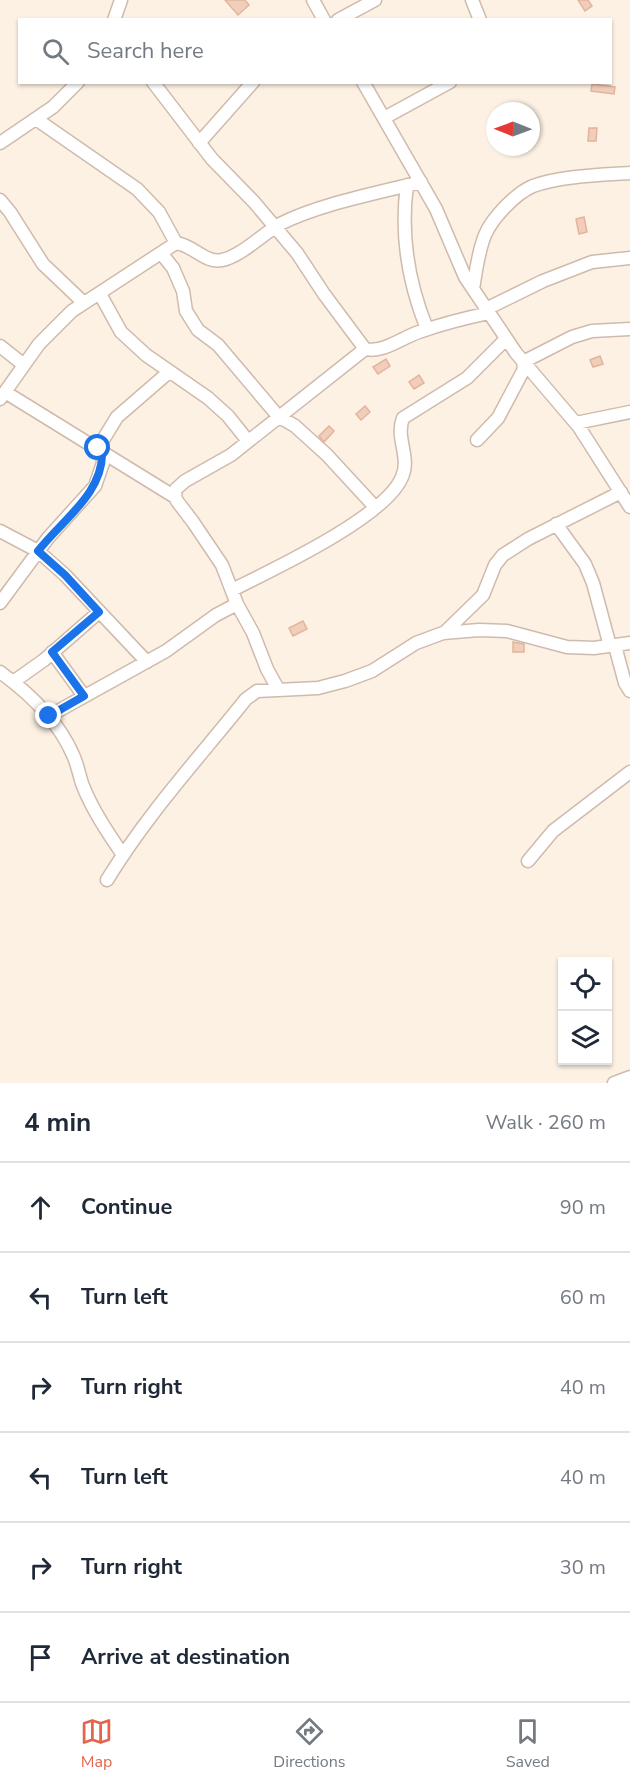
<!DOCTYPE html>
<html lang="en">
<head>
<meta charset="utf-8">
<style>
	:root { --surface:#fff; --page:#f2f2f3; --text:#1f2937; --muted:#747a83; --line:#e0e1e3; --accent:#e4664a }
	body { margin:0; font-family:"Nunito Sans",sans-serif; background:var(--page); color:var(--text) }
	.controls { position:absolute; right:18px; bottom:18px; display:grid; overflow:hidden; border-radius:0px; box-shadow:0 2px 4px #0004 }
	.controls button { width:54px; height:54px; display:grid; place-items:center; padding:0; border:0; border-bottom:2px solid var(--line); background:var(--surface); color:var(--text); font:30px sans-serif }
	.compass { position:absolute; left:486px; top:102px; width:54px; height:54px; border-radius:50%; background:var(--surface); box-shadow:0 2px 4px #0004; rotate:271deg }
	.stop { position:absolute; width:18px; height:18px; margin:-14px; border:4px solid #1a73e8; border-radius:50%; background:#fff }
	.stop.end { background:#1a73e8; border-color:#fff; box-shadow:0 2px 6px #0008 }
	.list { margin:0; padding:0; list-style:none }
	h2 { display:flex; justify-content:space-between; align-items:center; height:78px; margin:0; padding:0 24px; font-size:26px }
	h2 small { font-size:20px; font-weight:400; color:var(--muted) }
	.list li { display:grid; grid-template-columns:39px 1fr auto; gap:18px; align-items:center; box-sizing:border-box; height:90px; padding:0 24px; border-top:2px solid var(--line) }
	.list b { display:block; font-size:22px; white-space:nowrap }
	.list em { font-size:20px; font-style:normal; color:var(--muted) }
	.icon { flex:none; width:33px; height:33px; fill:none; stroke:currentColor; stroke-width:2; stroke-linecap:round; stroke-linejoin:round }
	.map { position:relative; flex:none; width:630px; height:1083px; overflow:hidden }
	.search { position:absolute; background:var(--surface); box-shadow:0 2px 4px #0004; left:18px; right:18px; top:18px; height:66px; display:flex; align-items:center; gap:15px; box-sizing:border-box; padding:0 21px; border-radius:0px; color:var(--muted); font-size:22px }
	.sheet { height:618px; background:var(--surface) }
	nav { display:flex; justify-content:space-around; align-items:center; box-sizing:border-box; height:84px; border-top:2px solid var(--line); background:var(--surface); font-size:16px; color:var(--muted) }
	nav a { display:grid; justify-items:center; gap:3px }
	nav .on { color:var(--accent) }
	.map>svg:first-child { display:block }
</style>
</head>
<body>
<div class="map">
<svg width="630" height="1083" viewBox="0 0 630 1083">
	<rect width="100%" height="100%" fill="#fcf1e3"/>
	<path fill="#f1cebb" stroke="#e3b49c" stroke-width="1.5" d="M225,0H245L249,5L238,15Z
		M578,0H588L592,6L585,11Z
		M592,84L615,87L614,94L591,91Z
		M589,128H597L596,141H588Z
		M584,217L587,232L579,234L576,219Z
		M600,356L603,364L593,367L590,360Z
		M386,359L390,366L378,374L373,367Z
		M419,375L424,383L414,389L409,382Z
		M365,406L370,412L361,420L356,414Z
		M329,426L334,431L324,442L319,436Z
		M303,621L307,629L293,636L289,628Z
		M513,642L524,644V652H513Z"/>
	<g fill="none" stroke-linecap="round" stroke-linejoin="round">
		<defs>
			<path id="minor" d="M313,0L324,20
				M472,0L480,20
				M114,20L121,0
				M338,20L375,0
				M153,82L212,159L254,202L297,253L324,294L365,349C384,353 401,338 419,332C442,324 465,318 489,313
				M363,82L436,209L465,277L516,353L579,427L630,507
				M384,118L450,82
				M36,119L137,189L159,212L176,243
				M0,143L53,107L78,82
				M199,143L253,82
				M407,185C400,236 408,282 427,329
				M0,200L10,212L43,264L84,303
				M161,253L173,268L183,291L186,311L198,330L218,345L278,416L295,426L327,455L375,507
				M473,289C476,271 478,252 485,235C492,218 516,193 533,186C561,176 600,175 630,173
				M100,294L121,332L146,355L208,398L228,416L248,441
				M486,309L543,281L592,262L630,258
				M0,346L24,365
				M5,392L175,497
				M0,399L39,344L72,311L176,243C193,245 206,264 222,260C240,257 264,233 280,224C320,204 377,193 421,182
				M576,423L630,412
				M477,440L498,418L524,369L523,362L572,337L592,331L630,329
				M98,448L117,417L169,372
				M556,524L585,564L593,583L610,646
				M0,531L38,551L65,575L147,662
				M232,590C272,570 386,517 402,477C411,457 395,438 403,418L467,378L506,339
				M0,603L48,538L95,486L103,463L102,451
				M444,633L483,595L495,565L503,555L528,539L621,492
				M615,646L625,683L630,691
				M52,652L84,696
				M0,672C29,693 59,722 73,755C78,765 79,776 83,786C93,811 108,833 123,855
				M13,682L44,660L99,612
				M278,689L267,669L253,633L237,604L222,565L193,522L177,501L175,497L176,489L185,481L231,455L365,349
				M49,716L166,651L216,615L237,604
				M528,861L553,831L630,772
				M107,880C148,813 198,759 246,699L257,691L318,688L345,681L372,671L416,643L443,633L479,630L507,631L567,647L594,648L630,643
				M614,1083L630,1077"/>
		</defs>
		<use href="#minor" stroke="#cfbbad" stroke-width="15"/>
		<use href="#minor" stroke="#fff" stroke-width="12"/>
	</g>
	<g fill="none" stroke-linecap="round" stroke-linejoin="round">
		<path stroke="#1a73e8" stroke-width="8" d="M49,716L84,696L52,652L99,612L65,575L38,551C62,520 104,493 102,451L98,448"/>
	</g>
</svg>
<div class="controls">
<button><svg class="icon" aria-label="locate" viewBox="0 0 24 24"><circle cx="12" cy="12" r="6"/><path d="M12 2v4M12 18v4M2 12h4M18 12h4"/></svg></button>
<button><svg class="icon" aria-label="layers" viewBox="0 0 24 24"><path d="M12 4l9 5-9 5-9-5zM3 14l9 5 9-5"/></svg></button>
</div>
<svg class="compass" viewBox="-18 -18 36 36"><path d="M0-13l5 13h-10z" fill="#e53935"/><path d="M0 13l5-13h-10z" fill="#747a83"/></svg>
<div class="stop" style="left:98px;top:448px"></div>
<div class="stop end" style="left:49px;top:716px"></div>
<div class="search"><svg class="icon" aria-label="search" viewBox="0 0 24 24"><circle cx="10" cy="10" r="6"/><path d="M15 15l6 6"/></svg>Search here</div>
</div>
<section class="sheet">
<h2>4 min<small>Walk · 260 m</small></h2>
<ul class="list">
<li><svg class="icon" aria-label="ahead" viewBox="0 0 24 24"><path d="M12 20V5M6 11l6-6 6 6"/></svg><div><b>Continue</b></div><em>90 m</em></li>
<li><svg class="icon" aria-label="left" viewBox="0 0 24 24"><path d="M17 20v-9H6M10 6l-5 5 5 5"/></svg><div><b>Turn left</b></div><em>60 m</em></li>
<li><svg class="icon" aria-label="right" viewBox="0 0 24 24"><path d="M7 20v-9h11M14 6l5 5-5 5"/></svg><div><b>Turn right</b></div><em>40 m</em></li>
<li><svg class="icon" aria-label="left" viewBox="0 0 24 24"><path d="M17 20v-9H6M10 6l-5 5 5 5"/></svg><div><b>Turn left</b></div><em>40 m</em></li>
<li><svg class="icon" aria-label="right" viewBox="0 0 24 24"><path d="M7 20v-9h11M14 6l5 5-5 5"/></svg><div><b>Turn right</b></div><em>30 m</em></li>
<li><svg class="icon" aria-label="arrive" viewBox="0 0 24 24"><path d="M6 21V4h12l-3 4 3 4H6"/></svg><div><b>Arrive at destination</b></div></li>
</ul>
</section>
<nav>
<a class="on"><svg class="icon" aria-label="map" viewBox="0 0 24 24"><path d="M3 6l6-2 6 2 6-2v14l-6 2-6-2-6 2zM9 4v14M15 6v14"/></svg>Map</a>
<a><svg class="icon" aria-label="directions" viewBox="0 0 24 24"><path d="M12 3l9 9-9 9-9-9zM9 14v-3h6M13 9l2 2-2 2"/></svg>Directions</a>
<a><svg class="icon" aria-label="saved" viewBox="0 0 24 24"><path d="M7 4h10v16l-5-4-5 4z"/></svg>Saved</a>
</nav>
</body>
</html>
